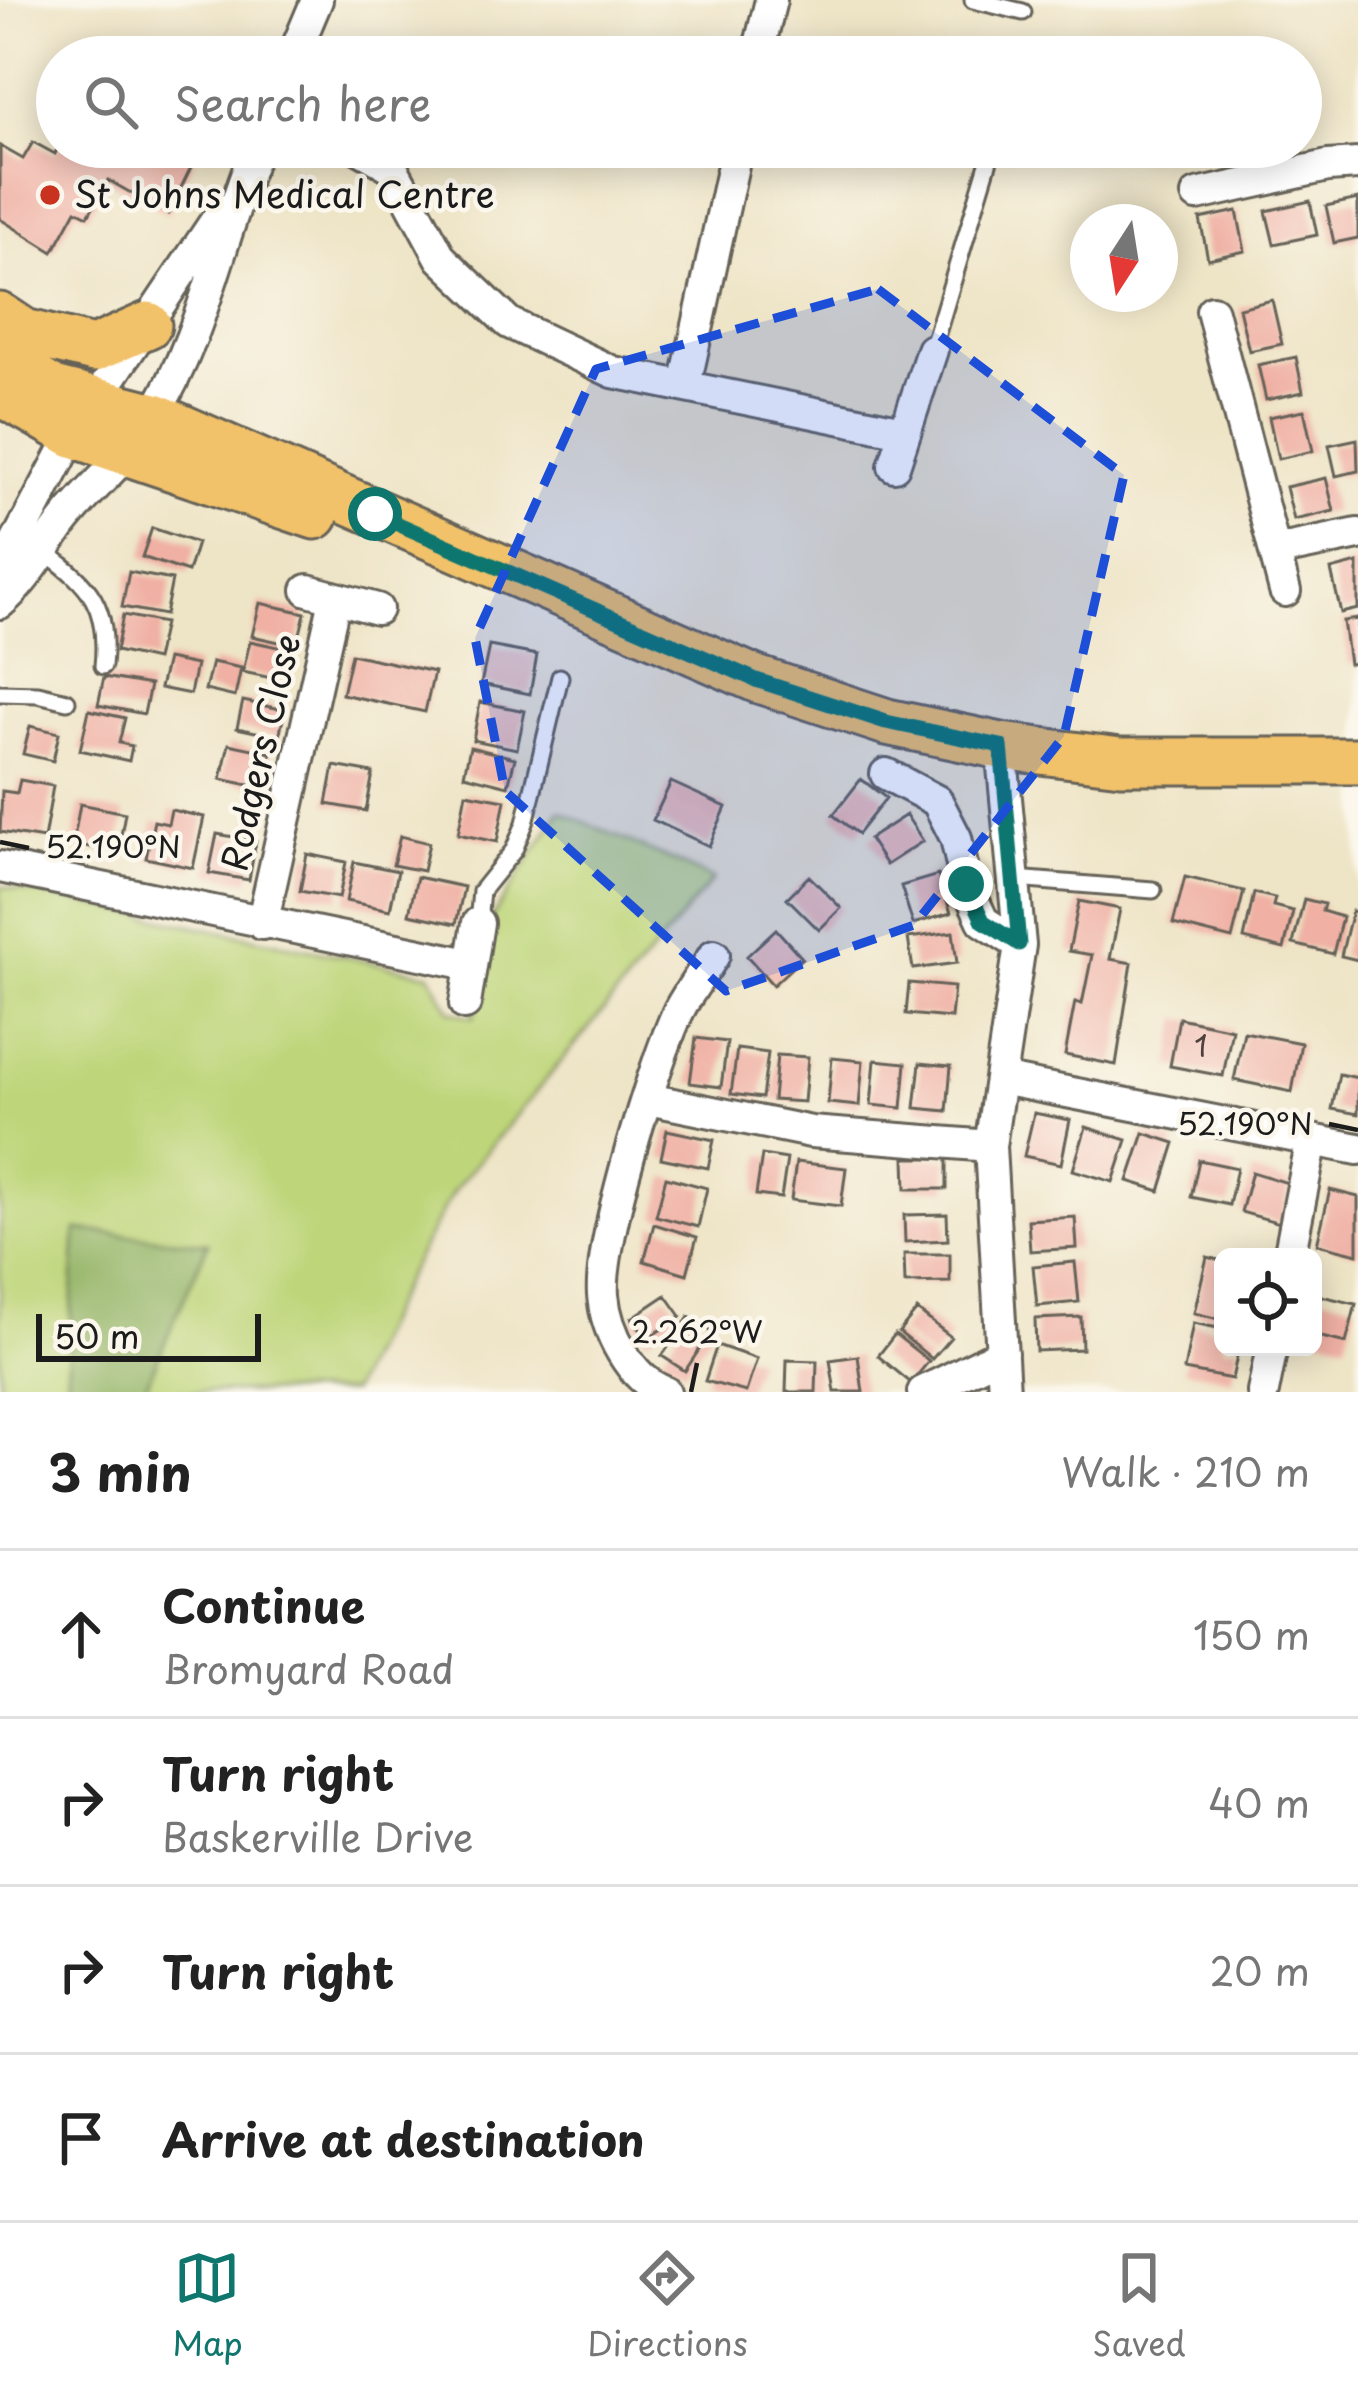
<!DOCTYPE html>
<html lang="en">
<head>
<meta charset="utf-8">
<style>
	:root { --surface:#fff; --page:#f2f2f2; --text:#222; --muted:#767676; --line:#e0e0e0; --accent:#0f766e }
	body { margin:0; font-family:"Playpen Sans",sans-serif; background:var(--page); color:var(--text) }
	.controls { position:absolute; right:36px; bottom:36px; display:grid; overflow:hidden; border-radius:18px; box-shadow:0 6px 30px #0003 }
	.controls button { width:108px; height:108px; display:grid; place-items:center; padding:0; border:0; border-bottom:3px solid var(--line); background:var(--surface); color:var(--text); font:60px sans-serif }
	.compass { position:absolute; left:1070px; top:204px; width:108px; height:108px; border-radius:50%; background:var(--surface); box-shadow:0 6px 30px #0003; rotate:192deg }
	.scale { position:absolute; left:36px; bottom:30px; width:225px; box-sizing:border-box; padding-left:12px; border:6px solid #1c1c1c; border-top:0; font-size:33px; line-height:42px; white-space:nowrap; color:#1c1c1c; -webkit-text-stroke:9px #fbf7ec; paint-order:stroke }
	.stop { position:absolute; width:36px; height:36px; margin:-27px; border:9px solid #0f766e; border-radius:50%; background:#fff }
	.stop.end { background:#0f766e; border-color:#fff; box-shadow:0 3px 12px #0008 }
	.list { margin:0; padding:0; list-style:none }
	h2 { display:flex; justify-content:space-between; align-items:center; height:156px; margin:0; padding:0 48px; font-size:51px }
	h2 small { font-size:39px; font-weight:400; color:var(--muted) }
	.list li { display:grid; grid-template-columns:78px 1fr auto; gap:36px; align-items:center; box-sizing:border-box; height:168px; padding:0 48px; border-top:3px solid var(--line) }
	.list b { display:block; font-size:45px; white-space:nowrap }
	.list p { margin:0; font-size:39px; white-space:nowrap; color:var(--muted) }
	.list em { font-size:39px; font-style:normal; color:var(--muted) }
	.icon { flex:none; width:66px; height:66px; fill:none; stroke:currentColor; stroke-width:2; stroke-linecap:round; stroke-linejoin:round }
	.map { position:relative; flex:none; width:1358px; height:1392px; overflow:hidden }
	.search { position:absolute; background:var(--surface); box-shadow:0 6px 30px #0003; left:36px; right:36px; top:36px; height:132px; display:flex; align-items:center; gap:30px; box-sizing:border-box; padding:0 42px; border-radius:66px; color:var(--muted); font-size:45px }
	.sheet { height:828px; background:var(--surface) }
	nav { display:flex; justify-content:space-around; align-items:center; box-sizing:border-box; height:168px; border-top:3px solid var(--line); background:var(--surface); font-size:33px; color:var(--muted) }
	nav a { display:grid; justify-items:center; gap:6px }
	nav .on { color:var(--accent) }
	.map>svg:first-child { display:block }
</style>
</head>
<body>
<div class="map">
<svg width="1358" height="1392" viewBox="0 0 1358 1392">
	<rect width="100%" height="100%" fill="#fbf7ec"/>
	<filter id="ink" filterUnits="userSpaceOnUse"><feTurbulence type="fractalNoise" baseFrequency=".00833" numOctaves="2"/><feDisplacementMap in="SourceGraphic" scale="24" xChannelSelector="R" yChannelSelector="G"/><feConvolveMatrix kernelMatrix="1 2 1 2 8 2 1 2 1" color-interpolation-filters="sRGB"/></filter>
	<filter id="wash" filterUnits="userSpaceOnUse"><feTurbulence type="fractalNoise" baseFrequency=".004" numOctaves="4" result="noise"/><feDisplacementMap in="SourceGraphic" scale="48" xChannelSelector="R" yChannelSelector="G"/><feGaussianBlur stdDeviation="2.7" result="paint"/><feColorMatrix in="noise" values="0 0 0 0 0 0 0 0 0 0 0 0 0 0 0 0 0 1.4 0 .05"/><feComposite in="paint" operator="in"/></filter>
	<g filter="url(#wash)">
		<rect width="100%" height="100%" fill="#eee4c6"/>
		<path fill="#bed579" stroke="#6d784a" stroke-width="3" d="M560,811L713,879L454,1190L402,1285L351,1392H143L208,1244L77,1230L66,1392H0V886L430,974L450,1011L474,1017L491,919Z"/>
		<path fill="#96b669" stroke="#596942" stroke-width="3" d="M76,1230L208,1243L143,1392H66Z"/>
		<g id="blocks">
			<path fill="#f0b0a4" d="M33,142L55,154L58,147H171L195,159L168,214L108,180L88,216L76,210L53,252L0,219V146L23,159Z
				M1358,199V238L1334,243L1326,206Z
				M1310,201L1317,235L1274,244L1266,211Z
				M1237,211L1245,251L1208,259L1200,219Z
				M1272,300L1282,344L1249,351L1239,308Z
				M1296,357L1303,392L1266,400L1258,365Z
				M1304,410L1313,451L1278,459L1269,417Z
				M1357,439L1358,471L1336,476L1329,445Z
				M1326,478L1334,511L1294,520L1286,487Z
				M152,528L197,543L188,572L142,557Z
				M1358,563V609L1341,613L1331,570Z
				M129,572L172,580L165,615L122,607Z
				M260,603L305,613L297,646L252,636Z
				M123,615L164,623L156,660L116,651Z
				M1358,619V663L1349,664L1343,621Z
				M250,641L292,650L286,681L243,672Z
				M489,646L537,655L530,694L481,684Z
				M351,654L434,672L425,712L342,694Z
				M167,659L196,665L190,694L160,688Z
				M212,662L241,668L235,697L205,690Z
				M104,677L150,685L144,714L98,705Z
				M243,701L285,710L279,737L237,728Z
				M480,702L525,711L517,749L473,740Z
				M89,710L125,718L119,743L132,746L129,761L80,750Z
				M30,726L59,733L53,761L23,754Z
				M229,744L271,753L263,788L221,779Z
				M470,747L515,758L508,786L464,775Z
				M334,766L373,773L366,811L327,804Z
				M861,779L886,798L858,834L833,815Z
				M20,780L53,786L44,839L0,832L2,791L17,793Z
				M671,782L726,807L709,846L653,820Z
				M466,793L505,800L497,842L458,834Z
				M80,804L125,813L118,852L73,844Z
				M171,810L204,817L193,868L146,858L154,821L168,824Z
				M906,815L923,841L886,865L869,839Z
				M217,834L256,841L249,880L209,873Z
				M400,836L429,843L423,871L393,865Z
				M307,854L346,862L339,898L300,891Z
				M354,862L398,871L390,910L346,901Z
				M938,875L951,913L913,924L901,886Z
				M809,876L841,908L819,930L787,898Z
				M417,877L464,887L456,924L409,914Z
				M1185,877L1244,891L1232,939L1173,924Z
				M1254,893L1275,898L1273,906L1293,911L1284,949L1244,939Z
				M1304,899L1324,904L1322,911L1342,917L1333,954L1293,944Z
				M1079,901L1120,909L1110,959L1132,963L1116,1065L1065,1055L1075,1002L1082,1004L1092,955L1069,951Z
				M1352,911L1358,912V960L1341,956Z
				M776,929L802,958L773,985L747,956Z
				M953,932L957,963L913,969L908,938Z
				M909,983L954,987L951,1018L906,1014Z
				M1179,1018L1232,1029L1223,1076L1170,1066Z
				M1244,1032L1301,1043L1292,1092L1234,1080Z
				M696,1038L727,1042L721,1087L690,1083Z
				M737,1049L768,1053L762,1098L731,1094Z
				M777,1055L808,1057L804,1102L773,1100Z
				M832,1058L863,1061L859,1106L828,1103Z
				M875,1060L906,1063L902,1108L871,1105Z
				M920,1063L951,1066L947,1111L915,1108Z
				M1339,1074L1358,1078V1114L1332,1109Z
				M1034,1113L1070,1120L1061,1164L1024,1156Z
				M1086,1127L1127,1140L1113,1182L1073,1170Z
				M667,1130L714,1140L708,1168L661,1158Z
				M1144,1133L1175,1143L1160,1191L1128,1181Z
				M762,1155L787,1159L781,1198L756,1195Z
				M905,1158H947V1189H906Z
				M1199,1160L1237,1168L1229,1205L1191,1197Z
				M796,1162L846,1168L841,1206L791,1200Z
				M1252,1172L1291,1184L1280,1223L1241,1212Z
				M666,1177L707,1188L698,1227L656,1216Z
				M1330,1190L1358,1197V1254L1317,1244Z
				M947,1214L948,1240L905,1242L904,1215Z
				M1075,1217L1077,1248L1030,1251L1028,1220Z
				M654,1224L697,1237L687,1274L644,1261Z
				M904,1254H950V1282L905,1283Z
				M1207,1257L1223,1261V1320L1194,1313Z
				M1075,1262L1079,1302L1037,1306L1033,1266Z
				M1313,1294L1356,1304L1346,1343L1313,1335Z
				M666,1295L681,1316L647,1339L632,1318Z
				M917,1310L951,1337L932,1359L899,1332Z
				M689,1317L711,1332L685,1371L662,1356Z
				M1081,1317L1082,1349L1036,1351L1035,1319Z
				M1193,1323L1223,1329V1347H1239L1232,1379L1184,1370Z
				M895,1334L929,1361L911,1383L878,1356Z
				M717,1345L757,1359L746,1392L705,1381Z
				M858,1356L863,1392H835L830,1360Z
				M787,1360L817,1361L816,1392H786Z"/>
		</g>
	</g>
	<g filter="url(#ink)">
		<use href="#blocks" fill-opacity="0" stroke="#666258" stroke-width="3"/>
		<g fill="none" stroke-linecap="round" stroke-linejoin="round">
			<defs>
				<path id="service" d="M973,0L1023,12
					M932,350L993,147
					M45,552C91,586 109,606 103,666
					M0,693L38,694L67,701
					M1015,879L1153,890
					M478,923L481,891L514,850L525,823L560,677"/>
				<path id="minor" d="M293,57L317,0
					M757,57L771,0
					M357,147L392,167L441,258L509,323L613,372L903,431
					M1197,195L1328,166L1358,164
					M1212,311L1285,591
					M685,385L737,147
					M894,466L932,350
					M1276,551L1358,534
					M0,573L73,434L223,210
					M308,590L377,609
					M0,603C26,581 42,551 62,524C90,487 127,460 151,420C203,337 220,237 257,147
					M1001,746L1020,945L990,1146L1004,1392
					M886,774L937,801L956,838L966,884L983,921L1020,945
					M0,867L469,964
					M262,924L335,599
					M465,1004L478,923
					M1000,1079L1358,1149
					M648,1099L811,1132L990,1146
					M1289,1257L1312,1140
					M665,1392C630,1379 606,1331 603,1295C599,1240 654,1063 679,1010C689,991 703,973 714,955
					M923,1392L1002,1353
					M1263,1392L1272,1347"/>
				<path id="primary" d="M0,316L24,332L94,349L148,325
					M0,356L53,390L155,416L756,679L887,722L1001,746L1121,761H1358
					M3,394L73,434L315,516"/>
			</defs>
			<use href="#service" stroke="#666258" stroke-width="21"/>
			<use href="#minor" stroke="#666258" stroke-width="36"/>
			<use href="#primary" stroke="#666258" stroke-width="51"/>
			<use href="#service" stroke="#fff" stroke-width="15"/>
			<use href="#minor" stroke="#fff" stroke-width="30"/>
			<use href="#primary" stroke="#f2c26a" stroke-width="45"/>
		</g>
	</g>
	<g fill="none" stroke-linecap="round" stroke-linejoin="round" filter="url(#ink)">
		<path stroke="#0f766e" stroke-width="15" d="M375,514L756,680L886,722L1001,746L1019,944L983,921L966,884"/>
	</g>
	<path fill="#1d4ed8" fill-opacity="0.2" stroke="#1d4ed8" stroke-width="9" stroke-dasharray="24 15" stroke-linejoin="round" d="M878,289L1124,475L1064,736L914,925L726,991L505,791L475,638L596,369Z"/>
	<path fill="none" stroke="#1c1c1c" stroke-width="4.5" d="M0,842L29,848M1329,1124L1358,1130M691,1392L697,1363"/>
	<circle fill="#c8321e" stroke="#fbf7ec" stroke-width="4.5" cx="50" cy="195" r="12"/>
	<g text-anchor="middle" stroke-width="9" stroke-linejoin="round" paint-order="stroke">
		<g font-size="30" fill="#51413e">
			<text x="1201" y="1057">1</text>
		</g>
		<g font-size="36" fill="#1c1c1c" stroke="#fbf7ec" text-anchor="start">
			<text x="74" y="208">St Johns Medical Centre</text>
		</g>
		<g font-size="36" fill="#1c1c1c" stroke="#fbf7ec">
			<text transform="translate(261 753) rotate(-77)" y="13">Rodgers Close</text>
		</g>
	</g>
	<g font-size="30" text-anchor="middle" fill="#1c1c1c" stroke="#fbf7ec" stroke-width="9" stroke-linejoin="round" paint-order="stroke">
		<text x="113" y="858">52.190°N</text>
		<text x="1245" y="1135">52.190°N</text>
		<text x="697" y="1343">2.262°W</text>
	</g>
</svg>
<div class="controls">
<button><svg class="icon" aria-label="locate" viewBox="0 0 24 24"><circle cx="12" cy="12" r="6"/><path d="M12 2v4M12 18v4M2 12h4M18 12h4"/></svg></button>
</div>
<svg class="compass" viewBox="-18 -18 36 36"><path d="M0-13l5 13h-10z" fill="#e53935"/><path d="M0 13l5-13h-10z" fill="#767676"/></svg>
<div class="scale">50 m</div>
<div class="stop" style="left:375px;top:514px"></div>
<div class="stop end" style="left:966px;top:884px"></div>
<div class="search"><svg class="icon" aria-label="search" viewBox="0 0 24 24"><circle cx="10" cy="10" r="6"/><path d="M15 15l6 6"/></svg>Search here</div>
</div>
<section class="sheet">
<h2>3 min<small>Walk · 210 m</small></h2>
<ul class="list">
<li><svg class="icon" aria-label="ahead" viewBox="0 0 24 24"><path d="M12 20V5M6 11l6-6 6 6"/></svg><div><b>Continue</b><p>Bromyard Road</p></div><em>150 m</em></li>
<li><svg class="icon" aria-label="right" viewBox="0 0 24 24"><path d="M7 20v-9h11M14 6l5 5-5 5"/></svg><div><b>Turn right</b><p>Baskerville Drive</p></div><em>40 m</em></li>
<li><svg class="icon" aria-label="right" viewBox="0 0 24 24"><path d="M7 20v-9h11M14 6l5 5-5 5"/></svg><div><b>Turn right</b></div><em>20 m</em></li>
<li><svg class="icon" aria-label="arrive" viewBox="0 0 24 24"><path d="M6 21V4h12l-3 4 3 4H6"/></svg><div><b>Arrive at destination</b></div></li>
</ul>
</section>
<nav>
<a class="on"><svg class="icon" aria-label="map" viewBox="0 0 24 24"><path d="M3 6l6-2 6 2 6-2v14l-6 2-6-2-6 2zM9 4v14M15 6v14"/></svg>Map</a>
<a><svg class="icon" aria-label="directions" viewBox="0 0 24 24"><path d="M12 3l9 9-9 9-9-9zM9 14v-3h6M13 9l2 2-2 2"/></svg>Directions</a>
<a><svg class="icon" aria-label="saved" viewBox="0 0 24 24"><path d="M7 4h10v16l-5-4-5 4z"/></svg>Saved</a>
</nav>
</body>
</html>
